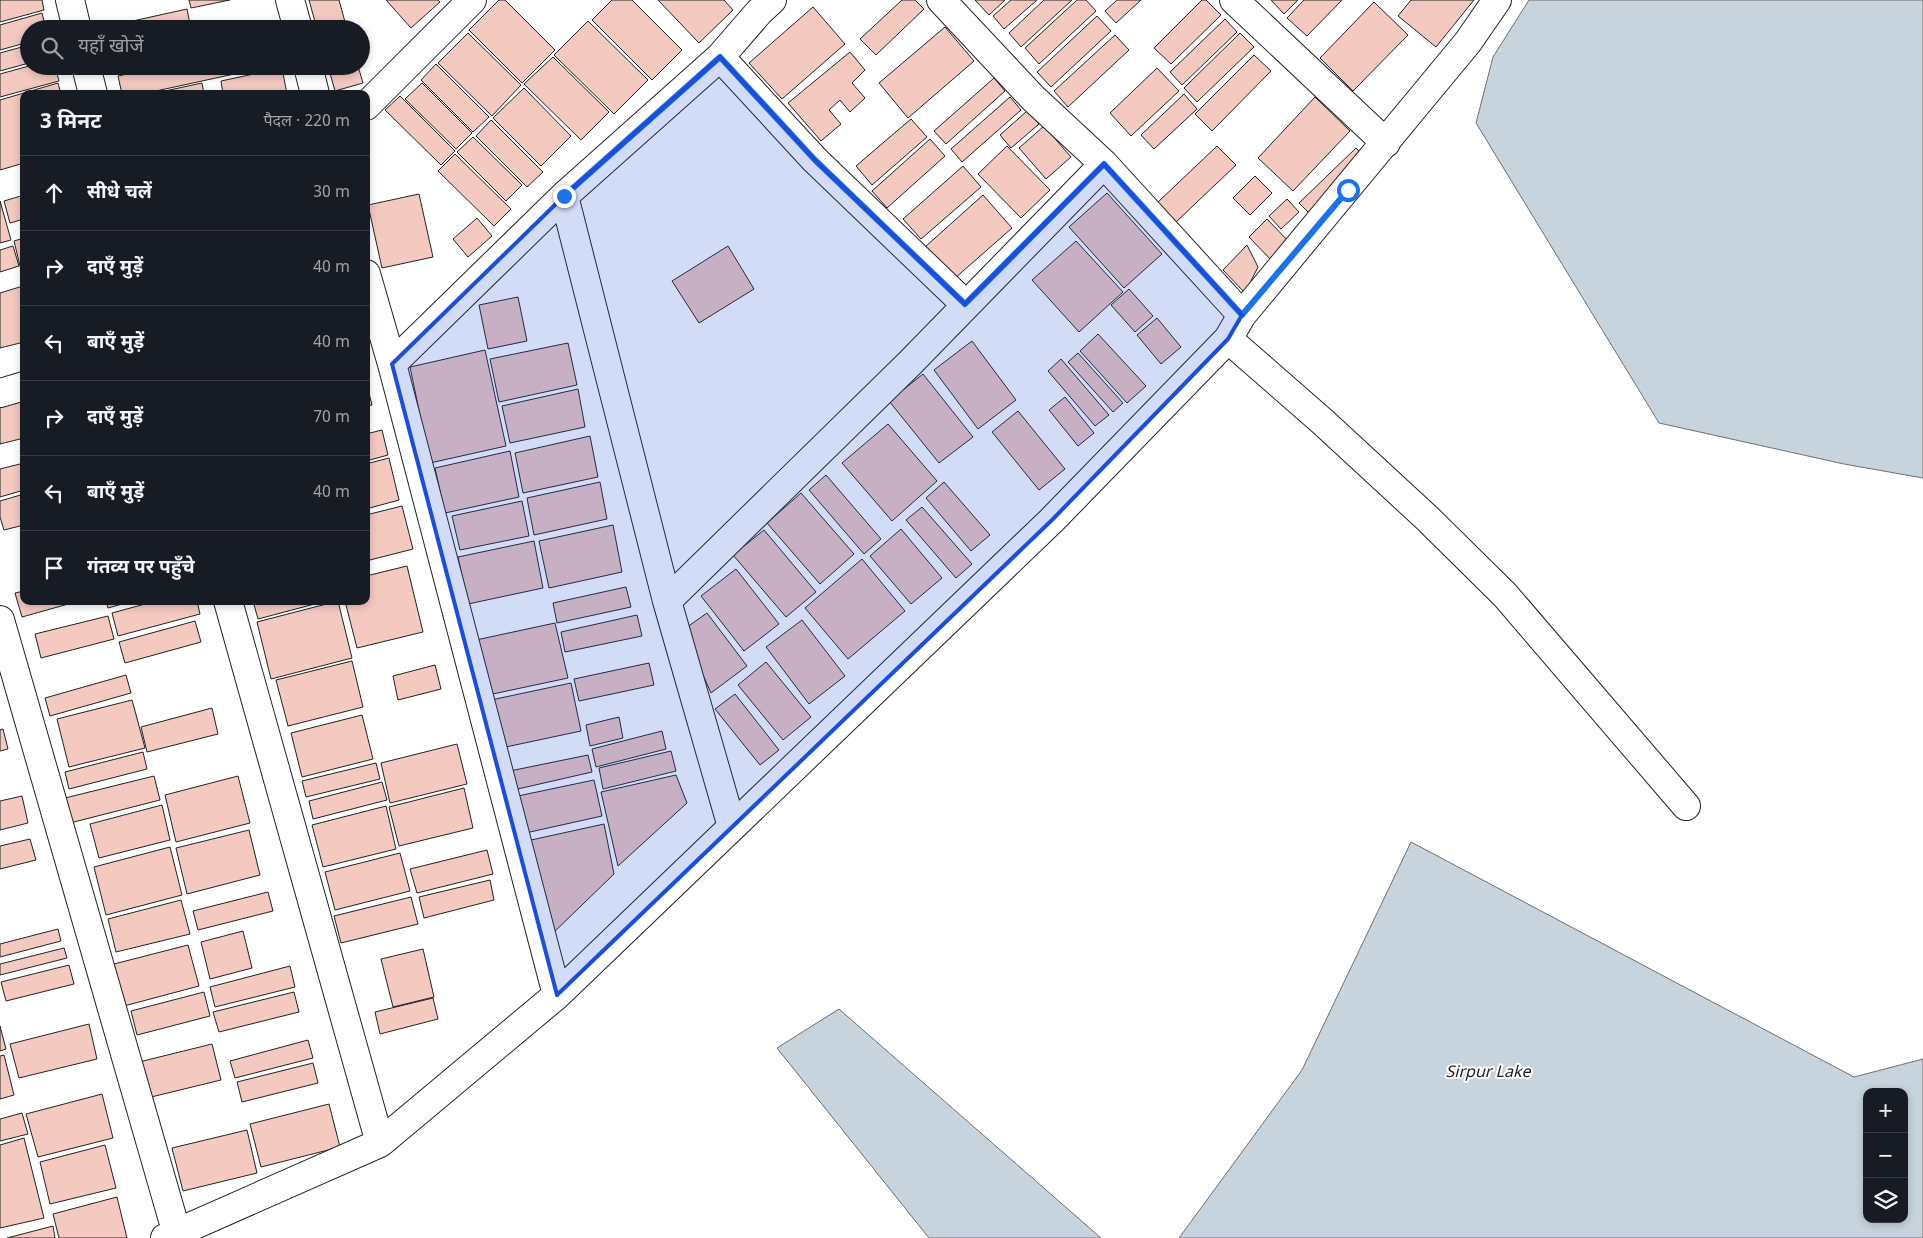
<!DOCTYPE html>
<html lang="hi">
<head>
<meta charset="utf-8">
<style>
	:root { --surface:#171b24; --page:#242831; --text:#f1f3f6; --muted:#9ea1a6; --line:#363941 }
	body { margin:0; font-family:Georgia,"Noto Sans Devanagari",serif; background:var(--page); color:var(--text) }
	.controls { position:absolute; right:15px; bottom:15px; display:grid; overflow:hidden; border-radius:10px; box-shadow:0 2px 8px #0003 }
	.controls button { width:45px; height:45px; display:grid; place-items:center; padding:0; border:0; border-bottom:1px solid var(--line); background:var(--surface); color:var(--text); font:25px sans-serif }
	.stop { position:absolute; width:15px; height:15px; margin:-11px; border:4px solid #1a73e8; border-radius:50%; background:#fff }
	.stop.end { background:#1a73e8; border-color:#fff; box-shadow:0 1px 5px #0008 }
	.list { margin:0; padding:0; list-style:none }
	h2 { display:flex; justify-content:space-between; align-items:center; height:65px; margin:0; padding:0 20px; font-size:21px }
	h2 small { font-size:16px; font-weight:400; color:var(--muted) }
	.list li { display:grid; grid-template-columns:32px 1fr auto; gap:15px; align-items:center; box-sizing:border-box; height:75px; padding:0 20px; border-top:1px solid var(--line) }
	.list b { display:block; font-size:19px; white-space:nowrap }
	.list em { font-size:16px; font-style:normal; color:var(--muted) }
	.icon { flex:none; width:28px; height:28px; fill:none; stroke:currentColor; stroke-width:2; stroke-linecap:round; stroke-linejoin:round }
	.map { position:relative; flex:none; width:1923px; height:1238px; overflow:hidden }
	.search { position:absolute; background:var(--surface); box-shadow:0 2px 8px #0003; left:20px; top:20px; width:350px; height:55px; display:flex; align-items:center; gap:12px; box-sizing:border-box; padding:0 18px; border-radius:28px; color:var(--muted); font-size:19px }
	.panel { position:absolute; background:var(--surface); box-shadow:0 2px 8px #0003; left:20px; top:90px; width:350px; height:515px; border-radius:10px }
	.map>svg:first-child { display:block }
</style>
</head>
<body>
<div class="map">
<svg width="1923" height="1238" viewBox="0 0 1923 1238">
	<rect width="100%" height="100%" fill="#fff"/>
	<path fill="#c7d3dd" stroke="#6f6f6f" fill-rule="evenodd" d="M1529,0H1923V478L1844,464L1659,423L1476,123L1493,57Z
		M1411,842L1854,1077L1923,1059V1238H1179L1302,1070ZM1867,1092H1904V1219H1867Z
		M839,1009L1101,1238H929L777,1048Z"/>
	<path fill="#f3c9c0" stroke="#222" d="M0,0H42L44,10L0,22Z
		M189,0H230L191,8Z
		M309,0H339L347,29H317Z
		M386,0H438L440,2L411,28Z
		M499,0H505L555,50L522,83L469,30Z
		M612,0H632L682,50L652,80L592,20Z
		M658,0H724L733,10L699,43Z
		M902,0H915L924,9L876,55L860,39Z
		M975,0H1005L989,15Z
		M1011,0H1037L1004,29L993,16Z
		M1044,0H1072L1021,47L1009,33Z
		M1077,0H1086L1096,11L1039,64L1025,48Z
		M1117,0H1141L1116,23L1105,11Z
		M1202,0H1206L1221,15L1171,64L1154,48Z
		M1271,0H1298L1284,14Z
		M1304,0H1342L1307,36L1287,18Z
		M1411,0H1474L1436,47L1398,16Z
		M1374,2L1408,35L1353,91L1320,58Z
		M813,7L845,44L782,99L749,63Z
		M187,9L191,29H110V26Z
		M42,13L46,29H29V42L0,50V25Z
		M1097,16L1111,31L1051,87L1037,72Z
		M1225,19L1237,32L1182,85L1170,72Z
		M588,21L648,80L614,114L554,55Z
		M945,27L974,61L908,118L879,83Z
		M468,33L521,85L492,116L438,63Z
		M1240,33L1254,47L1197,102L1184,88Z
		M1115,35L1129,50L1068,107L1054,91Z
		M29,45V63L0,71V53Z
		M850,52L865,70L852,83L865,98L850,112L840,100L829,110L841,124L821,141L788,103Z
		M1254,55L1271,71L1212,131L1195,114Z
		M553,57L609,112L581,140L524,84Z
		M436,64L489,117L473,132L421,80Z
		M29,66H55L59,81L0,97V74Z
		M117,66H147L118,72Z
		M163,66H237L239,73L142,94H122L118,76Z
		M241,66H267L242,72Z
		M328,66H358L363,83L335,91Z
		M282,68L287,94H223L221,81Z
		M1157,68L1179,91L1131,136L1110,113Z
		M994,78L1005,91L946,144L934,131Z
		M58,83L61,94H24V163L0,170V100Z
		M202,83L204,94H151Z
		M422,83L472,133L456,149L405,99Z
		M524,88L571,136L541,166L493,118Z
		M1184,94L1197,109L1154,149L1141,135Z
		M400,96L455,151L441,165L385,110Z
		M1010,97L1021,110L962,162L951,149Z
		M1315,97L1350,131L1293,191L1258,158Z
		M1027,111L1039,124L1011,148L1000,135Z
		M911,119L927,137L872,185L856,166Z
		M491,120L543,172L527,187L476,136Z
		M1044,126L1071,157L1046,179L1019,148Z
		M473,137L522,185L506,201L457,152Z
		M930,139L945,156L887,208L872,191Z
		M1007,146L1050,190L1021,218L978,174Z
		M1217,146L1236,165L1176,222L1157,203Z
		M1356,148L1367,159L1311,215L1299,203Z
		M455,154L511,209L494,226L438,171Z
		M963,166L981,187L921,239L903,219Z
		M1255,176L1272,193L1250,215L1233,198Z
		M1107,193L1162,254L1124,288L1069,227Z
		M419,194L433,257L382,268L368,205Z
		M24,195V219L10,223L4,201Z
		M983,195L1012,228L954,279L925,247Z
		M1287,199L1299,212L1281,229L1269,216Z
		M0,201L11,240L0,243Z
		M477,218L492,236L468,257L453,239Z
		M1267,219L1291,244L1273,262L1249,237Z
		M24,238V269L21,270L14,241Z
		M1076,241L1123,292L1079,332L1032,280Z
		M1247,245L1258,267L1245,293L1223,270Z
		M13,246L19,266L0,272V250Z
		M728,246L754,289L699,323L672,281Z
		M23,286L24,342L0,348V293Z
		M1129,289L1153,316L1135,332L1111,305Z
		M518,297L527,341L488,349L479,305Z
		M1157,318L1181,347L1161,364L1137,335Z
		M1098,334L1146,386L1127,403L1080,351Z
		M972,341L1016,400L978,429L934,370Z
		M568,343L577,385L499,402L490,359Z
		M485,350L506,446L430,463L410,367Z
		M1078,353L1123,403L1113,412L1068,362Z
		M1061,359L1109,415L1095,426L1048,371Z
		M923,374L973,437L939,463L889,401Z
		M366,381L372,405L366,406Z
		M578,389L585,427L510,443L502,406Z
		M24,392V438L0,444V398Z
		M1065,397L1094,433L1078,446L1049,410Z
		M1018,411L1065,469L1039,490L992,432Z
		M888,424L937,481L892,521L842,463Z
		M382,430L388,455L366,461V434Z
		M590,436L598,477L523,493L515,453Z
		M510,451L519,497L445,513L435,468Z
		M389,458L399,500L366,509V464Z
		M24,463V490L0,497V469Z
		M826,475L881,539L864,554L809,490Z
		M600,482L607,519L534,535L527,498Z
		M944,482L990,535L971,551L926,498Z
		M801,493L854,554L820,584L767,523Z
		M24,494V525L4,530L0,517V501Z
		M522,501L529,536L460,550L452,516Z
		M402,506L413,549L366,561V515Z
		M922,507L972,564L956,578L906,520Z
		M613,525L622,572L549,588L539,541Z
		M901,529L942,578L911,604L870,556Z
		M764,530L816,592L786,617L733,555Z
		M534,541L543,588L468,604L458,557Z
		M862,559L905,611L848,659L805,608Z
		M407,566L423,632L357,648L345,601H366V576Z
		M736,569L779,624L744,651L701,596Z
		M626,587L631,607L557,623L553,603Z
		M24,591V601H79L22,617L15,593Z
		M106,601H133L108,608Z
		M156,601H197L200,614L118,636L112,613Z
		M253,601H326L258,619Z
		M338,601L352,658L271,679L257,622Z
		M707,613L747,666L711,693L683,630Z
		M637,615L642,636L565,652L561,632Z
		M108,616L114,639L41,658L35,634Z
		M802,620L845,676L809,704L766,647Z
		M195,621L201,642L125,663L119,642Z
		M555,623L568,678L488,695L476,640Z
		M352,661L363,707L288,726L276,680Z
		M766,662L811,717L783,740L738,685Z
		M649,663L654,685L579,701L574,679Z
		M435,665L441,689L398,700L393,676Z
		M126,675L131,693L50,716L45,698Z
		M571,683L581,731L501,748L491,700Z
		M735,694L779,750L760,765L715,709Z
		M132,700L145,748L69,767L57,719Z
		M212,708L218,734L147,752L141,727Z
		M362,715L373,759L302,777L291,733Z
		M619,717L623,738L590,746L586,725Z
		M3,729L8,749L0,751V730Z
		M662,731L666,749L596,767L592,749Z
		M457,744L467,784L390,803L381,763Z
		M671,751L676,771L603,789L599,768Z
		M143,752L147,769L69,789L65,772Z
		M588,755L592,772L509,791L505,772Z
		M376,763L380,779L306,797L302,781Z
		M676,775L687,803L618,866L601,792Z
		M154,776L160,800L70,823L65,798Z
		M238,776L250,823L176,842L165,795Z
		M594,780L602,816L521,834L513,797Z
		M382,782L387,800L313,819L309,801Z
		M464,788L473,828L399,846L389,807Z
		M22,796L28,823L0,830V801Z
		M162,805L170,840L99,858L90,824Z
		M386,806L396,849L323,867L312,825Z
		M604,824L614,874L551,935L522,842Z
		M249,830L260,875L187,894L176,848Z
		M30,839L36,860L0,869V846Z
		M170,847L182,895L106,915L94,867Z
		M487,850L493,874L417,893L410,869Z
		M400,853L410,891L335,910L325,872Z
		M490,880L494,900L424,918L419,897Z
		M268,892L273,911L198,930L193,911Z
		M411,897L418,924L341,943L334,916Z
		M181,900L190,934L116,952L108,919Z
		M58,929L61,941L0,957V944Z
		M243,931L252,968L210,979L201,942Z
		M188,945L199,986L124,1006L114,964Z
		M64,948L67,958L0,975V964Z
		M423,949L434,997L393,1007L381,959Z
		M69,965L74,984L6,1001L1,982Z
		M290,966L295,987L215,1007L210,987Z
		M204,992L210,1016L137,1035L131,1011Z
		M294,992L299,1012L219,1032L213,1012Z
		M433,998L438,1019L380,1034L375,1012Z
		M89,1024L97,1059L19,1078L10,1044Z
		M0,1026L6,1049L0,1051Z
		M308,1040L313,1058L235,1078L230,1061Z
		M212,1044L221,1080L147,1098L139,1062Z
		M4,1055L14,1095L0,1099V1056Z
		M313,1063L318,1083L242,1102L237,1082Z
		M102,1094L113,1138L38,1157L26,1114Z
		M329,1104L340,1147L261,1167L250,1124Z
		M22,1113L28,1134L0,1141V1119Z
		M247,1130L257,1173L183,1191L172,1148Z
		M24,1138L44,1218L0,1228V1145Z
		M105,1145L116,1188L50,1204L40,1162Z
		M117,1197L127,1238H59L53,1214Z
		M53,1226L55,1238H7Z"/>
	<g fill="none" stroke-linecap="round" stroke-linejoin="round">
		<defs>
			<path id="street" d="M70,0L77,29
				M290,0L298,29
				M941,0L1033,98L1104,164L1242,315
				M1234,0L1386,143
				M720,57L815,160L965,304
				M86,66L93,94
				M308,66L315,94
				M366,106L472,0
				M564,196L667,601L732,827
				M366,274L392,364L557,995
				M1228,339L1323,422L1427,518L1505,595L1686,806
				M392,364L564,196L720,57L759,12L772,0
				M0,393L24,386
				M228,601L380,1143
				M667,601L910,363L1104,164
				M0,620L177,1234
				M165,1238L380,1143L557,995L1052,520L1228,339L1242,315L1468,42L1497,0"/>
		</defs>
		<use href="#street" stroke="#222" stroke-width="30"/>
		<use href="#street" stroke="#fff" stroke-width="28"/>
	</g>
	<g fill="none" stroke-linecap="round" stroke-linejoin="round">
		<path stroke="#1a73e8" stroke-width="6" d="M564,196L720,57L815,160L965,304L1104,164L1242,315L1348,190"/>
	</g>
	<path fill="#1d4ed8" fill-opacity="0.2" stroke="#1d4ed8" stroke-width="4" stroke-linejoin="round" d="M720,57L815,160L965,304L1104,164L1242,315L1228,339L1052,520L557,995L392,364L564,196Z"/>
	<g text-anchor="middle" stroke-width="4" stroke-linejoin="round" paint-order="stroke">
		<g font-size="16" font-style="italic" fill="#222" stroke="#fff">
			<text x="1488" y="1077">Sirpur Lake</text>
		</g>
	</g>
</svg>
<div class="controls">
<button>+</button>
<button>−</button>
<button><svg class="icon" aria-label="layers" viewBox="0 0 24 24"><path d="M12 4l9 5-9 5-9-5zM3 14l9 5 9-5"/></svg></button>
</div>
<div class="stop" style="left:1348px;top:190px"></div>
<div class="stop end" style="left:564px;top:196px"></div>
<div class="search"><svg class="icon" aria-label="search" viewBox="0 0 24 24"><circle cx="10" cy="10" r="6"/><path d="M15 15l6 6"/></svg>यहाँ खोजें</div>
<section class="panel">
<h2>3 मिनट<small>पैदल · 220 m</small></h2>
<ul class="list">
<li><svg class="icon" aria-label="ahead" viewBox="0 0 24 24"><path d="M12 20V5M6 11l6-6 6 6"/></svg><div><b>सीधे चलें</b></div><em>30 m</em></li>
<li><svg class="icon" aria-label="right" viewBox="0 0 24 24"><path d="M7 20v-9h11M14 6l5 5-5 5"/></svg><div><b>दाएँ मुड़ें</b></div><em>40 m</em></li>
<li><svg class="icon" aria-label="left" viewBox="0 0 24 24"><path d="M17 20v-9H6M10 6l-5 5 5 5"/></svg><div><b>बाएँ मुड़ें</b></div><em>40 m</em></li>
<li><svg class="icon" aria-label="right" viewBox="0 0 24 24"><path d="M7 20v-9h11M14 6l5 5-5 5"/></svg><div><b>दाएँ मुड़ें</b></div><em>70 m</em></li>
<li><svg class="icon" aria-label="left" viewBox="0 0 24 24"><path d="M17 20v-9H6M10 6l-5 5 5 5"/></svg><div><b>बाएँ मुड़ें</b></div><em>40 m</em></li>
<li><svg class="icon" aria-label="arrive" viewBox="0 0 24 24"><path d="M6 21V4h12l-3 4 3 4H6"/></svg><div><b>गंतव्य पर पहुँचे</b></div></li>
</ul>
</section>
</div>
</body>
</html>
